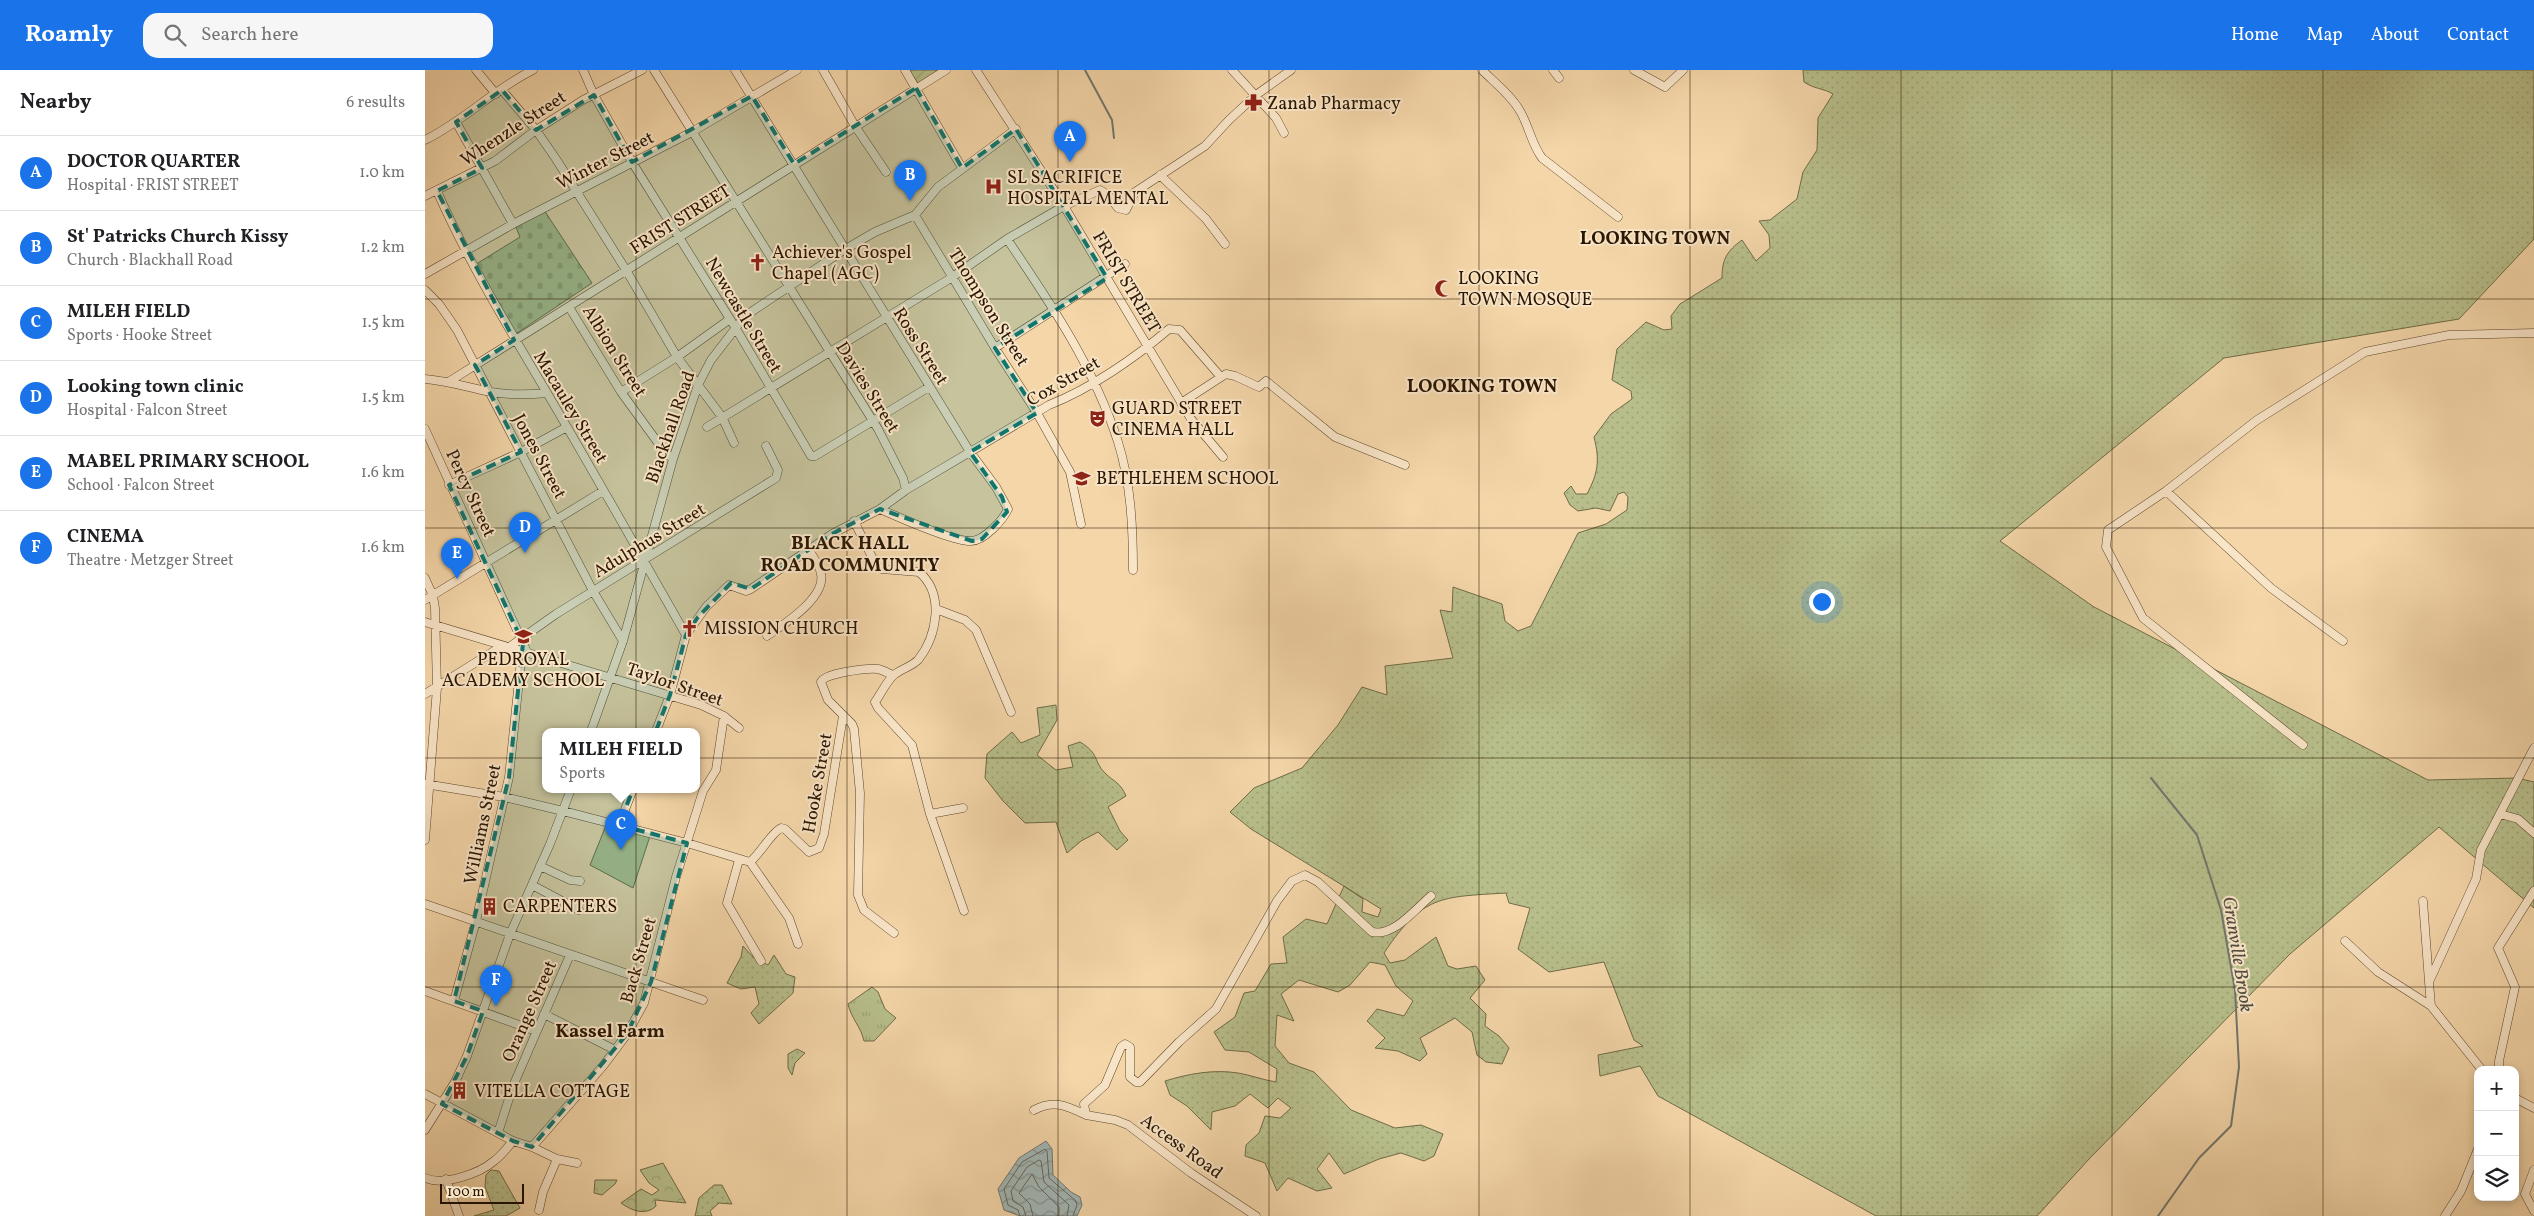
<!DOCTYPE html>
<html lang="en">
<head>
<meta charset="utf-8">
<style>
	:root { --surface:#fff; --page:#f6f6f6; --text:#202124; --muted:#757577; --line:#e0e0e0; --accent:#1a73e8 }
	body { margin:0; font-family:Vollkorn,serif; background:var(--page); color:var(--text) }
	.controls { position:absolute; right:15px; bottom:15px; display:grid; overflow:hidden; border-radius:10px; box-shadow:0 2px 8px #0003 }
	.controls button { width:45px; height:45px; display:grid; place-items:center; padding:0; border:0; border-bottom:1px solid var(--line); background:var(--surface); color:var(--text); font:25px sans-serif }
	.scale { position:absolute; left:15px; bottom:12px; width:84px; box-sizing:border-box; padding-left:5px; border:2px solid #2a1600; border-top:0; font-size:14px; line-height:18px; white-space:nowrap; color:#2a1600; -webkit-text-stroke:4px #f8e4c7; paint-order:stroke }
	.you { position:absolute; left:1396px; top:531px; width:18px; height:18px; margin:-12px; border:4px solid #fff; border-radius:50%; background:#1a73e8; box-shadow:0 0 0 8px #1a73e833 }
	.badge { display:grid; place-items:center; width:32px; height:32px; border-radius:50%; background:var(--accent); color:#fff; font-size:16px; font-weight:700 }
	.pin { position:absolute; translate:-50% -41px; filter:drop-shadow(0 1px 2px #0008) }
	.pin::after { content:''; position:absolute; top:26px; width:18px; height:15px; background:inherit; clip-path:polygon(0 0,100% 0,50% 100%) }
	.popup { position:absolute; left:117px; top:658px; width:158px; height:65px; box-sizing:border-box; display:grid; place-content:center; border-radius:10px; background:var(--surface); filter:drop-shadow(0 1px 4px #0005); font-size:16px; white-space:nowrap; color:var(--muted) }
	.popup b { font-size:19px; color:var(--text) }
	.popup::after { content:''; position:absolute; left:50%; top:100%; margin-left:-10px; border:10px solid transparent; border-top-color:var(--surface) }
	.list { margin:0; padding:0; list-style:none }
	h2 { display:flex; justify-content:space-between; align-items:center; height:65px; margin:0; padding:0 20px; font-size:21px }
	h2 small { font-size:16px; font-weight:400; color:var(--muted) }
	.list li { display:grid; grid-template-columns:32px 1fr auto; gap:15px; align-items:center; box-sizing:border-box; height:75px; padding:0 20px; border-top:1px solid var(--line) }
	.list b { display:block; font-size:19px; white-space:nowrap }
	.list p { margin:0; font-size:16px; white-space:nowrap; color:var(--muted) }
	.list em { font-size:16px; font-style:normal; color:var(--muted) }
	.icon { flex:none; width:28px; height:28px; fill:none; stroke:currentColor; stroke-width:2; stroke-linecap:round; stroke-linejoin:round }
	.map { position:relative; flex:none; width:2109px; height:1146px; overflow:hidden }
	header { display:flex; align-items:center; gap:30px; box-sizing:border-box; height:70px; padding:0 25px; background:var(--accent); color:#fff }
	header strong { font-size:24px }
	nav { display:flex; gap:28px; margin-inline-start:auto; font-size:18px }
	.search { width:350px; height:45px; background:var(--page); display:flex; align-items:center; gap:12px; box-sizing:border-box; padding:0 18px; border-radius:15px; color:var(--muted); font-size:19px }
	main { display:flex }
	aside { flex:1; background:var(--surface) }
	.map>svg:first-child { display:block }
</style>
</head>
<body>
<header>
<strong>Roamly</strong>
<div class="search"><svg class="icon" aria-label="search" viewBox="0 0 24 24"><circle cx="10" cy="10" r="6"/><path d="M15 15l6 6"/></svg>Search here</div>
<nav><a>Home</a><a>Map</a><a>About</a><a>Contact</a></nav>
</header>
<main>
<aside>
<h2>Nearby<small>6 results</small></h2>
<ul class="list">
<li><span class="badge">A</span><div><b>DOCTOR QUARTER</b><p>Hospital · FRIST STREET</p></div><em>1.0 km</em></li>
<li><span class="badge">B</span><div><b>St' Patricks Church Kissy</b><p>Church · Blackhall Road</p></div><em>1.2 km</em></li>
<li><span class="badge">C</span><div><b>MILEH FIELD</b><p>Sports · Hooke Street</p></div><em>1.5 km</em></li>
<li><span class="badge">D</span><div><b>Looking town clinic</b><p>Hospital · Falcon Street</p></div><em>1.5 km</em></li>
<li><span class="badge">E</span><div><b>MABEL PRIMARY SCHOOL</b><p>School · Falcon Street</p></div><em>1.6 km</em></li>
<li><span class="badge">F</span><div><b>CINEMA</b><p>Theatre · Metzger Street</p></div><em>1.6 km</em></li>
</ul>
</aside>
<div class="map">
<svg width="2109" height="1146" viewBox="0 0 2109 1146">
	<defs>
		<pattern id="grass-dots" width="8" height="8" patternUnits="userSpaceOnUse" patternTransform="scale(1.25)"><rect width="8" height="8" fill="#b7be8b"/><path d="M2 2h.1M6 6h.1" fill="none" stroke="#9ea376" stroke-width="1.8" stroke-linecap="round"/></pattern>
		<pattern id="forest-crowns" width="20" height="18" patternUnits="userSpaceOnUse" patternTransform="scale(1.25)"><rect width="20" height="18" fill="#b7be8b"/><path d="M2 6a3 3 0 1 1 6 0M12 15a3 3 0 1 1 6 0" fill="none" stroke="#9ea376"/></pattern>
		<pattern id="cemetery-stones" width="16" height="16" patternUnits="userSpaceOnUse" patternTransform="scale(1.25)"><rect width="16" height="16" fill="#b7be8b"/><path d="M2 7V4a2 2 0 0 1 4 0v3zM10 15v-3a2 2 0 0 1 4 0v3z" fill="#9ea376"/></pattern>
		<pattern id="park-tufts" width="24" height="20" patternUnits="userSpaceOnUse" patternTransform="scale(1.25)"><rect width="24" height="20" fill="#b7be8b"/><path d="M3 7l-1-3M5 7V3M7 7l1-3M15 17l-1-3M17 17v-4M19 17l1-3" fill="none" stroke="#9ea376"/></pattern>
		<pattern id="garden-furrows" width="10" height="10" patternUnits="userSpaceOnUse" patternTransform="scale(1.25)"><rect width="10" height="10" fill="#b7be8b"/><path d="M-1 1l2-2M0 10L10 0M9 11l2-2" fill="none" stroke="#9ea376"/></pattern>
		<pattern id="water-waves" width="16" height="10" patternUnits="userSpaceOnUse" patternTransform="scale(1.25)"><rect width="16" height="10" fill="#a2b6b5"/><path d="M0 5q4-4 8 0t8 0" fill="none" stroke="#849391"/></pattern>
	</defs>
	<rect width="100%" height="100%" fill="#f4d6a9"/>
	<filter id="stains"><feTurbulence type="fractalNoise" baseFrequency=".004" numOctaves="4"/><feColorMatrix values="0 0 0 0 .2 0 0 0 0 .09 0 0 0 0 .02 0 0 0 .5 -.17"/></filter>
	<radialGradient id="worn" r=".72"><stop offset=".6" stop-color="#630" stop-opacity="0"/><stop offset="1" stop-color="#630" stop-opacity=".3"/></radialGradient>
	<path fill="url(#grass-dots)" stroke="#706a46" d="M1378,0H2109V169L2034,249L1799,288L1575,471L1669,537L2003,710L2092,708L2109,712V838L2014,757L1865,884L1665,1088L1612,1146H1451L1233,1026L1215,996L1175,1006L1173,985L1218,976L1209,970L1179,892L1124,902L1093,879L1105,838L1084,833L1081,823C1015,827 998,825 959,883L965,893L980,890L1011,867L1023,896L1032,899L1051,896L1060,910L1045,928L1061,944L1060,956L1074,966L1084,978L1077,994L1061,992L1052,985L1047,962L1030,948L995,968L1002,984L995,991L973,981L950,978L960,968L942,951L952,939L979,946L988,931L971,916L960,895L945,892L925,915L913,922L874,910L856,924L869,951L852,945L850,976L864,993L889,1002L926,1040L970,1058L996,1055L1018,1064L1009,1086L999,1091L976,1083L954,1089L919,1104L904,1083L892,1099L907,1118L892,1121L863,1108L852,1121L840,1093L820,1086L821,1075L834,1063L840,1046L855,1048L866,1038L853,1028L843,1038L825,1024L810,1036L787,1042L786,1060L762,1036L745,1025L740,1011C763,1004 788,999 813,1003C826,1005 838,1010 851,1012L852,999L824,982L800,980L789,962L810,947L819,923L830,921L846,894L862,893L858,867L881,849L902,854L919,816L938,829L937,842L953,847L956,839L826,759L805,742L829,718L877,698L913,655L937,617L962,625L960,596L1028,588L1015,540L1027,542L1028,517L1077,534L1080,551L1093,561L1106,556L1153,463L1181,454L1202,440L1203,427L1199,422L1193,424L1185,441L1171,438L1153,441L1145,435L1139,423L1146,416L1151,424H1162C1173,403 1175,391 1169,367L1186,344L1207,329L1206,321L1187,310L1192,279L1221,252L1239,260L1247,259L1246,246L1255,234L1297,208C1297,189 1302,181 1317,170L1331,191L1345,178L1344,165L1334,151L1345,150L1372,129L1378,102L1392,80L1393,48L1408,24C1398,18 1389,19 1379,12Z
		M631,635L632,650L612,685L631,700L648,697L643,676L655,672C675,684 668,691 680,703C690,713 695,712 701,726L683,737L695,761L703,770L692,780L673,762L656,771L642,783L631,752L600,753L578,731L560,708L562,684L587,662L596,673L615,665L612,638Z
		M318,876L328,887L343,895L349,885L361,904L370,907L368,923L334,954L326,943L334,934L330,917L316,919L302,913L316,887Z
		M372,979L380,983L370,993L367,1005L363,998V984Z
		M66,1100L74,1101L95,1138L81,1146H49L69,1140L60,1117L61,1105Z
		M289,1115H297L307,1134L294,1133L285,1141L287,1146H270L274,1128Z"/>
	<path fill="url(#forest-crowns)" stroke="#706a46" d="M238,1093L261,1133L230,1130L231,1136C221,1146 207,1141 196,1133L216,1119L227,1125L234,1120L224,1113L215,1100Z
		M170,1110H192L190,1114L177,1125L169,1123Z"/>
	<path fill="url(#cemetery-stones)" stroke="#706a46" d="M119,140L167,213L86,267L48,196L95,167L90,155Z"/>
	<path fill="url(#park-tufts)" stroke="#706a46" d="M447,917L453,922L460,939L471,948L449,971H439C436,957 426,948 423,934Z"/>
	<path fill="url(#garden-furrows)" stroke="#706a46" d="M484,0H519L494,15Z"/>
	<path fill="#b7be8b" stroke="#706a46" d="M182,753L225,766L208,818L165,795Z"/>
	<path fill="url(#water-waves)" stroke="#72766d" d="M621,1071L627,1079L628,1105L646,1122L655,1127L657,1135L652,1146H595L579,1140L573,1119L594,1088Z"/>
	<g fill="none" stroke-linecap="round" stroke-linejoin="round">
		<path stroke="#66665a" stroke-width="1" d="M595,1146L593,1140L583,1135L579,1119L597,1092L620,1079L622,1081L624,1108L651,1131L652,1135L648,1146
			M601,1146L598,1137L588,1131L586,1121L602,1097L614,1090L616,1091L619,1112L644,1135L642,1146
			M608,1146L605,1134L594,1123L607,1104L614,1117L634,1137V1146"/>
		<path stroke="#72766d" stroke-width="2" d="M660,0L687,50L689,68
			M1726,708L1772,765L1796,840L1810,920L1814,997L1806,1056L1774,1088L1733,1146"/>
		<defs>
			<path id="minor" d="M51,0L71,24
				M158,0L169,25L207,92L310,257L386,386H390L504,317
				M229,0L453,359L478,408L481,420
				M310,0L545,382L571,417L583,439C578,450 559,471 546,471C529,472 473,447 455,439
				M398,0L430,56L461,102
				M480,0L537,98
				M551,0L639,136L766,349L798,387
				M807,0L851,48L859,63
				M1057,0C1070,13 1086,25 1095,41C1104,56 1106,73 1117,88L1193,147
				M1128,0L1134,8
				M1209,0L1240,17L1258,0
				M77,20L111,60L131,89L201,200L252,287L297,347L309,373
				M31,52L88,154
				M0,70C39,51 69,19 108,0
				M735,105L781,149L800,174
				M12,121C48,203 97,279 142,357C182,426 222,496 261,565
				M0,126L70,91L111,60L158,30L217,0
				M490,145L570,278L612,343L645,402L656,454
				M582,169C626,234 669,297 693,372C706,413 708,458 708,500
				M0,204L88,154L267,62L372,0
				M0,220L14,234L32,260L168,521L198,571
				M144,237L196,322L239,381L248,389
				M570,278L700,194
				M0,309C25,311 43,318 66,322C85,325 103,325 122,323
				M25,311L521,0
				M196,322L252,287L305,249
				M756,333L801,304L810,306L834,317L841,311L910,367L980,395
				M282,357L526,208L582,169L639,136L675,120L683,125L693,138L701,140L710,122L780,76L804,50L831,25L866,0
				M0,359L102,582
				M24,415L96,382L142,357
				M1741,421L1846,518L1918,571
				M429,451L451,495L457,499L494,502C520,524 512,566 493,590C487,596 477,599 470,604C462,610 456,624 450,632L453,638L487,675L505,744L539,841
				M0,508L8,526L10,538L12,618L0,770
				M0,530L178,421
				M511,539L540,550L551,560L586,642
				M0,552L276,635L299,646L314,658
				M342,566C358,555 401,528 396,504C395,496 388,487 384,480
				M83,578L131,544L351,408L353,400L341,376
				M468,605C463,603 458,600 453,599C442,598 399,603 396,612L403,630L427,654L429,659L435,723L433,825L439,840L469,863
				M0,624L77,576
				M166,661L198,571L248,389L273,315L286,290L320,246L419,180L450,162L490,145L513,117L591,59
				M231,661L245,625L261,565L281,537L304,515L321,521L326,519L407,464L455,439L481,420L624,335C665,319 710,288 744,259L755,260L795,306
				M1878,675L1718,548L1681,477L1683,460L1741,421L1832,350L1940,282L2024,265L2109,263
				M0,714L79,727L138,741L262,773L325,792
				M505,744L538,738
				M2075,744L2093,749L2109,763
				M194,755L208,719
				M314,790L302,833L336,891
				M325,792C336,783 346,763 356,758L360,759L384,782L394,778L399,764L418,646
				M325,792L364,848L373,874
				M115,796L145,810L155,811
				M107,815L154,840
				M1998,831L2004,912
				M0,834L278,930
				M1920,871L1953,902L2006,936
				M0,921L111,961
				M29,931L51,851L84,707L97,581
				M119,944L190,980
				M2057,1000L2006,936L2004,912L2051,809L2056,780L2109,678
				M2074,1000V991L2090,917L2073,878L2109,821
				M0,1024L88,1071L107,1077L132,1089L152,1093
				M2090,1028L2109,1038
				M609,1040C629,1029 642,1036 661,1045
				M0,1060L30,1012L42,986L85,864L125,774L146,719
				M73,1063L88,1016L145,885
				M107,1077L178,996L202,964L219,933L251,807L278,721L291,700L299,646
				M2109,1100L2100,1124L2109,1141
				M0,1108C18,1116 54,1104 69,1091C76,1086 82,1078 88,1071
				M21,1109L34,1146
				M114,1140L118,1122L132,1089
				M831,1146L766,1103L703,1055L690,1050L661,1045L659,1034L680,1015L696,977L700,974L705,977V1007L711,1012H715L754,972L791,939L852,831L867,811L880,805L893,812L947,862C969,867 990,839 1006,826
				M2020,1146L2036,1121L2053,1079"/>
		</defs>
		<use href="#minor" stroke="#5c462a" stroke-width="9"/>
		<use href="#minor" stroke="#f8e4c7" stroke-width="8"/>
	</g>
	<path fill="#0f766e" fill-opacity="0.2" stroke="#0f766e" stroke-width="4" stroke-dasharray="10 6" stroke-linejoin="round" d="M491,18L537,98L591,59L682,208L570,278L612,343L545,382L577,427L582,442L557,469L547,471L455,439L407,464L326,519L306,513L273,547L261,565L245,625L194,755L262,773L226,912L202,964L107,1077L88,1071L17,1034L42,986L58,941L29,931L84,707L98,573L24,415L96,382L50,295L89,270L12,121L57,98L31,52L77,20L111,60L169,25L207,92L327,26L369,94Z"/>
	<path fill="none" stroke="#2a1600" stroke-width="1" stroke-opacity="0.55" d="M211,0V1146M422,0V1146M633,0V1146M844,0V1146M1054,0V1146M1265,0V1146M1476,0V1146M1687,0V1146M1898,0V1146M0,229H2109M0,458H2109M0,688H2109M0,917H2109"/>
	<defs>
		<symbol id="pharmacy-bare" viewBox="-9 -9 18 18"><path d="M-2-6h4v4h4v4h-4v4h-4v-4h-4v-4h4Z" fill="#8f2418" stroke="#f8e4c7" stroke-width="2.5" paint-order="stroke"/></symbol>
		<symbol id="hospital-bare" viewBox="-9 -9 18 18"><path d="M-5-5h3v3.5h4V-5h3V5h-3V1.5h-4V5h-3Z" fill="#8f2418" stroke="#f8e4c7" stroke-width="2.5" paint-order="stroke"/></symbol>
		<symbol id="church-bare" viewBox="-9 -9 18 18"><path d="M-1.2-6h2.4v3.5h3.3v2.4h-3.3V6h-2.4V-.1h-3.3v-2.4h3.3Z" fill="#8f2418" stroke="#f8e4c7" stroke-width="2.5" paint-order="stroke"/></symbol>
		<symbol id="mosque-bare" viewBox="-9 -9 18 18"><path d="M3.5-4.9A6 6 0 1 0 3.5 4.9A5 5 0 1 1 3.5-4.9Z" fill="#8f2418" stroke="#f8e4c7" stroke-width="2.5" paint-order="stroke"/></symbol>
		<symbol id="theatre-bare" viewBox="-9 -9 18 18"><path d="M-5-5.5Q0-4 5-5.5V0Q5 5 0 6Q-5 5-5 0ZM-3.3-2.5H-1v1.5H-3.3ZM1-2.5H3.3v1.5H1ZM-2.8 1Q0 5.5 2.8 1Z" fill="#8f2418" stroke="#f8e4c7" stroke-width="2.5" paint-order="stroke"/></symbol>
		<symbol id="school-bare" viewBox="-9 -9 18 18"><path d="M0-5L7-2L0 1L-7-2ZM-4 1L0 2.5L4 1V4Q0 6-4 4Z" fill="#8f2418" stroke="#f8e4c7" stroke-width="2.5" paint-order="stroke"/></symbol>
		<symbol id="building-bare" viewBox="-9 -9 18 18"><path d="M-4-6H4V6H1V3H-1V6H-4ZM-2.5-4.3h1.7v1.8h-1.7ZM.8-4.3h1.7v1.8H.8ZM-2.5-1h1.7V.8h-1.7ZM.8-1h1.7V.8H.8Z" fill="#8f2418" stroke="#f8e4c7" stroke-width="2.5" paint-order="stroke"/></symbol>
	</defs>
	<g fill-rule="evenodd">
		<use href="#pharmacy-bare" x="816" y="20" width="25" height="25"/>
		<use href="#hospital-bare" x="556" y="104" width="25" height="25"/>
		<use href="#church-bare" x="320" y="180" width="25" height="25"/>
		<use href="#mosque-bare" x="1006" y="206" width="25" height="25"/>
		<use href="#theatre-bare" x="660" y="336" width="25" height="25"/>
		<use href="#school-bare" x="644" y="396" width="25" height="25"/>
		<use href="#church-bare" x="252" y="546" width="25" height="25"/>
		<use href="#school-bare" x="86" y="554" width="25" height="25"/>
		<use href="#building-bare" x="52" y="824" width="25" height="25"/>
		<use href="#building-bare" x="22" y="1008" width="25" height="25"/>
	</g>
	<g text-anchor="middle" stroke-width="4" stroke-linejoin="round" paint-order="stroke">
		<g font-size="18" fill="#2a1600" stroke="#f8e4c7" text-anchor="start">
			<text x="842" y="39">Zanab Pharmacy</text>
			<text x="582" y="113">SL SACRIFICE<tspan x="582" dy="21">HOSPITAL MENTAL</tspan></text>
			<text x="347" y="188">Achiever's Gospel<tspan x="347" dy="21">Chapel (AGC)</tspan></text>
			<text x="1033" y="214">LOOKING<tspan x="1033" dy="21">TOWN MOSQUE</tspan></text>
			<text x="687" y="344">GUARD STREET<tspan x="687" dy="21">CINEMA HALL</tspan></text>
			<text x="671" y="414">BETHLEHEM SCHOOL</text>
			<text x="279" y="564">MISSION CHURCH</text>
			<text x="98" y="595" text-anchor="middle">PEDROYAL<tspan x="98" dy="21">ACADEMY SCHOOL</tspan></text>
			<text x="78" y="842">CARPENTERS</text>
			<text x="49" y="1027">VITELLA COTTAGE</text>
		</g>
		<g font-size="18" fill="#2a1600" stroke="#f8e4c7">
			<text transform="translate(88 58) rotate(-33)" y="6">Whenzle Street</text>
			<text transform="translate(180 90) rotate(-27)" y="6">Winter Street</text>
			<text transform="translate(255 149) rotate(-32)" y="6">FRIST STREET</text>
			<text transform="translate(702 212) rotate(59)" y="6">FRIST STREET</text>
			<text transform="translate(564 237) rotate(58)" y="6">Thompson Street</text>
			<text transform="translate(319 245) rotate(59)" y="6">Newcastle Street</text>
			<text transform="translate(496 276) rotate(58)" y="6">Ross Street</text>
			<text transform="translate(190 281) rotate(58)" y="6">Albion Street</text>
			<text transform="translate(638 311) rotate(-30)" y="6">Cox Street</text>
			<text transform="translate(443 317) rotate(58)" y="6">Davies Street</text>
			<text transform="translate(146 337) rotate(59)" y="6">Macauley Street</text>
			<text transform="translate(245 357) rotate(-71)" y="6">Blackhall Road</text>
			<text transform="translate(115 386) rotate(62)" y="6">Jones Street</text>
			<text transform="translate(46 423) rotate(65)" y="6">Percy Street</text>
			<text transform="translate(224 470) rotate(-31)" y="6">Adulphus Street</text>
			<text transform="translate(250 614) rotate(19)" y="6">Taylor Street</text>
			<text transform="translate(392 713) rotate(-80)" y="6">Hooke Street</text>
			<text transform="translate(57 754) rotate(-78)" y="6">Williams Street</text>
			<text transform="translate(213 890) rotate(-74)" y="6">Back Street</text>
			<text transform="translate(104 941) rotate(-66)" y="6">Orange Street</text>
			<text transform="translate(757 1076) rotate(36)" y="6">Access Road</text>
		</g>
		<g font-size="19" font-weight="bold" fill="#2a1600" stroke="#f8e4c7">
			<text x="1230" y="174">LOOKING TOWN</text>
			<text x="1057" y="322">LOOKING TOWN</text>
			<text x="425" y="479">BLACK HALL<tspan x="425" dy="22">ROAD COMMUNITY</tspan></text>
			<text x="185" y="967">Kassel Farm</text>
		</g>
		<g font-size="19" font-style="italic" fill="#544e3f" stroke="#f8e4c7">
			<text transform="translate(1814 884) rotate(81)" y="7">Granville Brook</text>
		</g>
	</g>
	<rect width="100%" height="100%" filter="url(#stains)"/>
	<rect width="100%" height="100%" fill="url(#worn)"/>
</svg>
<div class="controls">
<button>+</button>
<button>−</button>
<button><svg class="icon" aria-label="layers" viewBox="0 0 24 24"><path d="M12 4l9 5-9 5-9-5zM3 14l9 5 9-5"/></svg></button>
</div>
<div class="scale">100 m</div>
<div class="you"></div>
<div class="pin badge" style="left:645px;top:92px">A</div>
<div class="pin badge" style="left:485px;top:131px">B</div>
<div class="pin badge" style="left:196px;top:780px">C</div>
<div class="popup"><b>MILEH FIELD</b>Sports</div>
<div class="pin badge" style="left:100px;top:483px">D</div>
<div class="pin badge" style="left:32px;top:509px">E</div>
<div class="pin badge" style="left:71px;top:936px">F</div>
</div>
</main>
</body>
</html>
